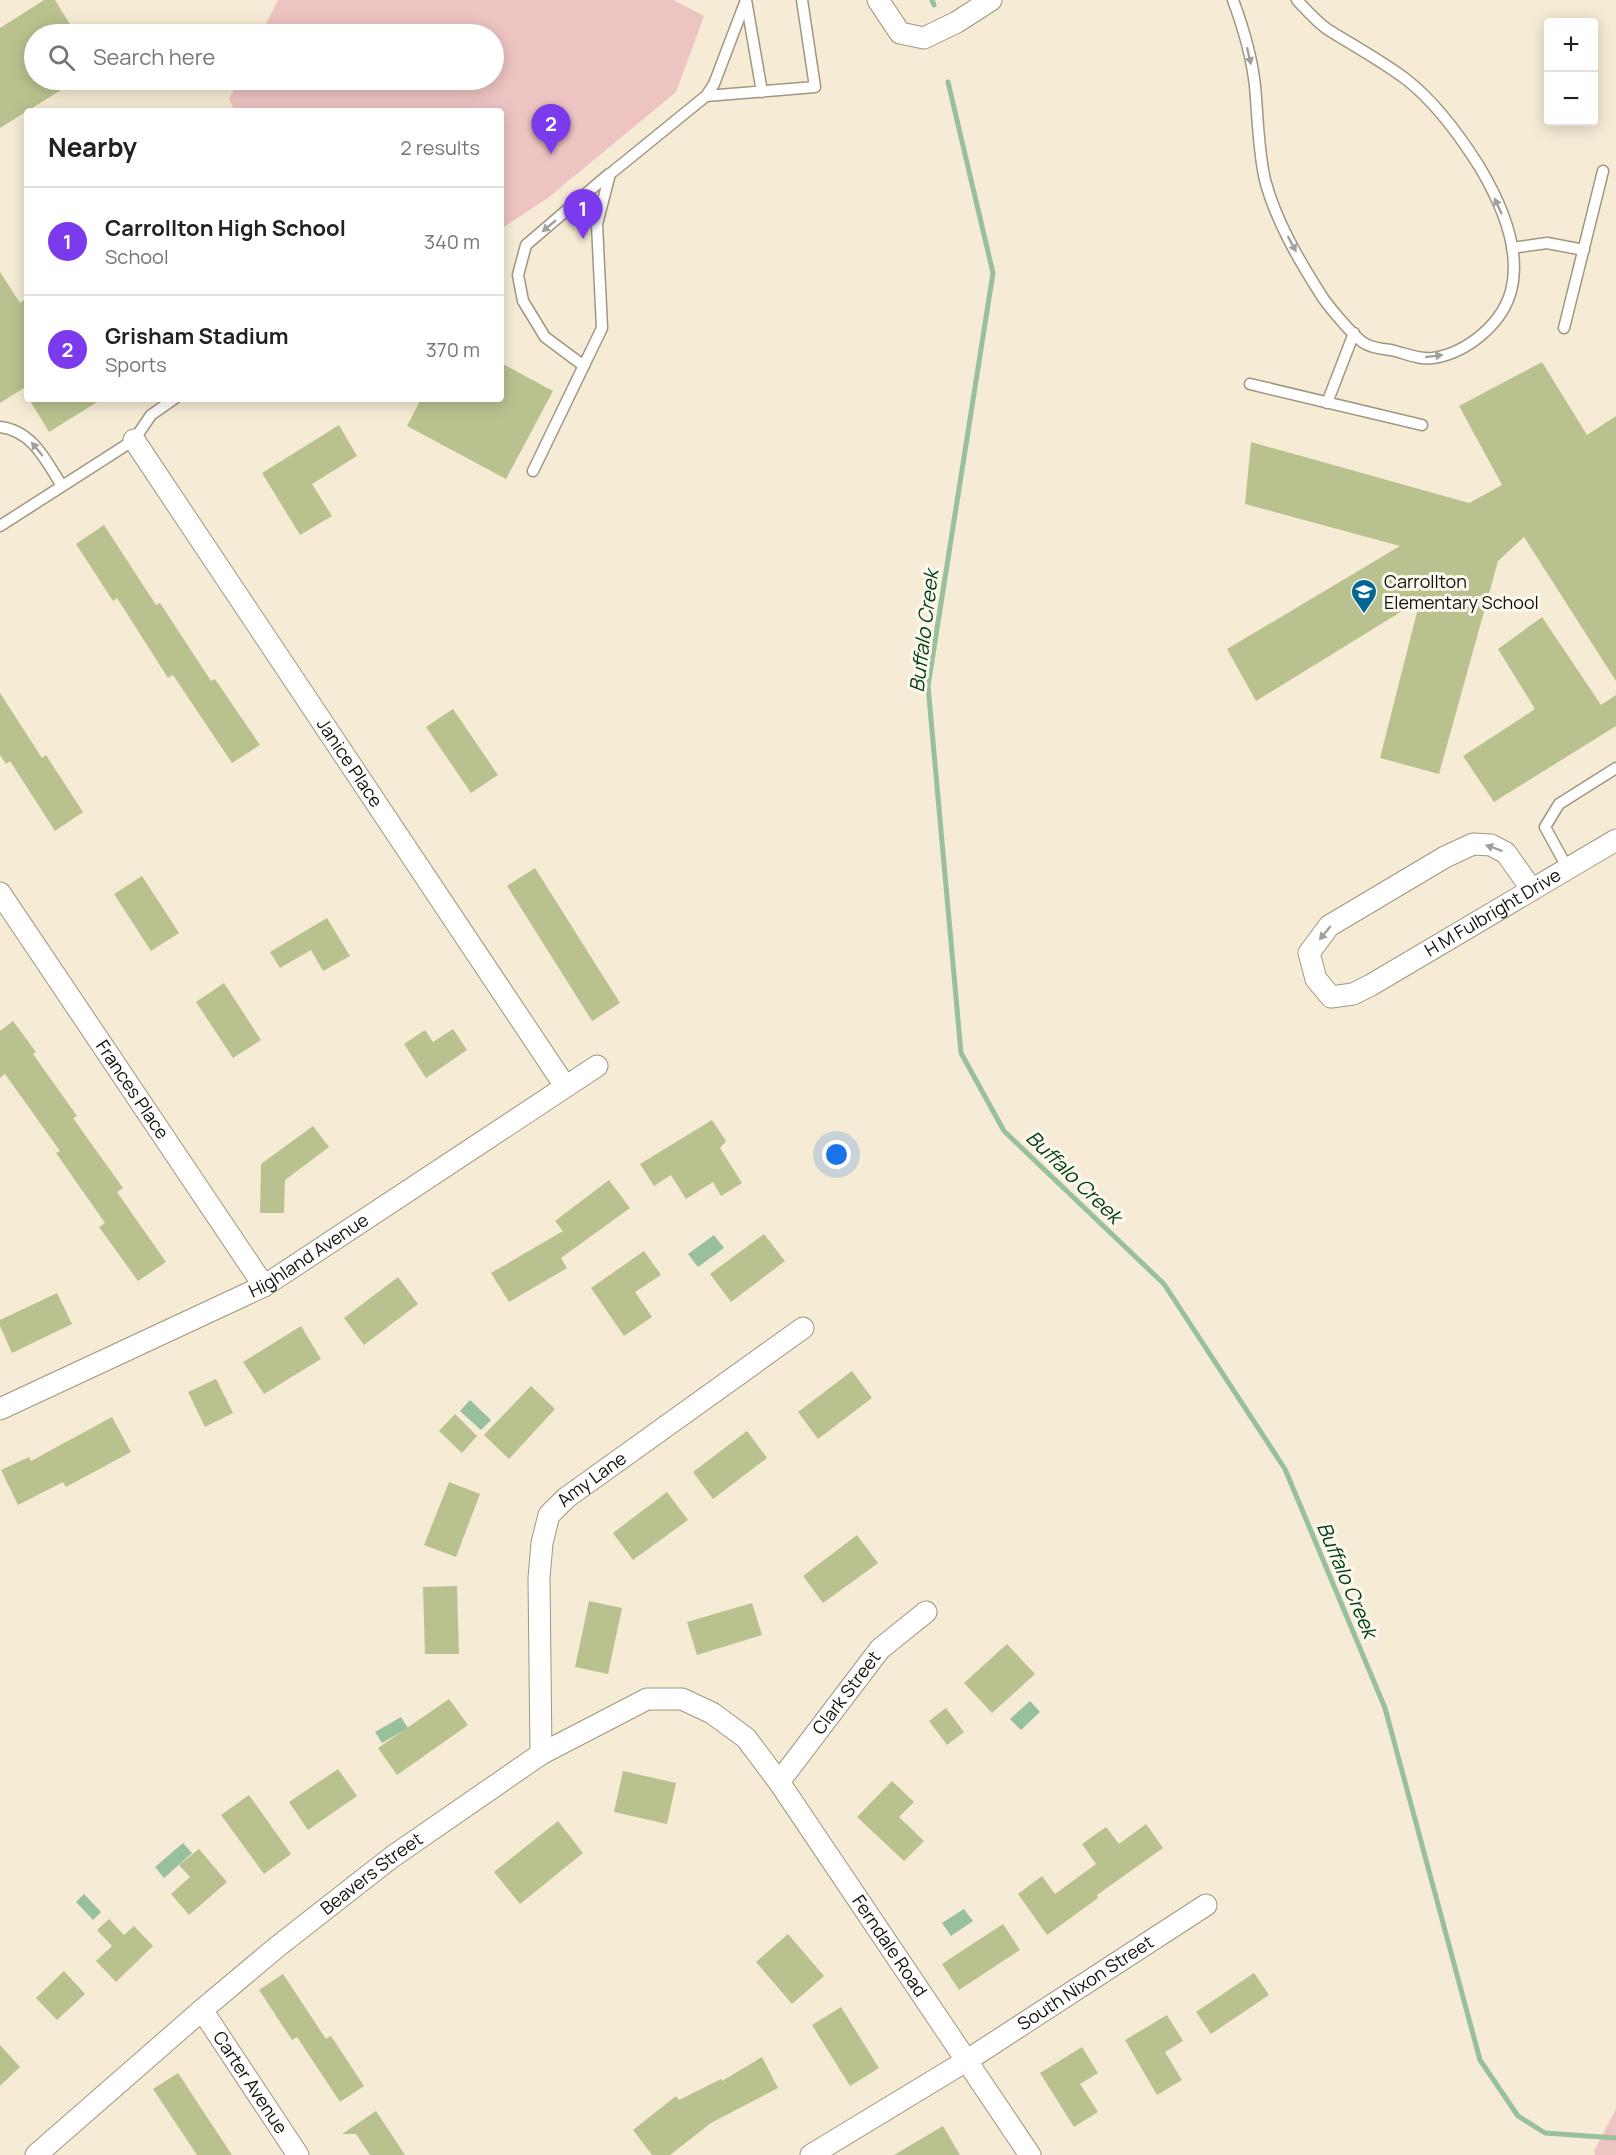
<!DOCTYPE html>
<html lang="en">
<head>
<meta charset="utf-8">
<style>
	:root { --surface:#fff; --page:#f6f6f6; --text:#222; --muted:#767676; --line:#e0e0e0; --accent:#7c3aed }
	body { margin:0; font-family:Manrope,sans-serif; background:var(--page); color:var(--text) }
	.controls { position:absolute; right:18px; top:18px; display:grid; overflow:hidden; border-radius:6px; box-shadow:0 3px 15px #0003 }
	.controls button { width:54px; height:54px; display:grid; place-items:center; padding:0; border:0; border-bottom:2px solid var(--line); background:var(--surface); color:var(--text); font:30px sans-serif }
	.you { position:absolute; left:837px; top:1155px; width:21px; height:21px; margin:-15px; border:4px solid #fff; border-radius:50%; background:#1a73e8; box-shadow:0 0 0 9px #1a73e833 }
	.badge { display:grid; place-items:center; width:39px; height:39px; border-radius:50%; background:var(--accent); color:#fff; font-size:20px; font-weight:700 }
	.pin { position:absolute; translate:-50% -50px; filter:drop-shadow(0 2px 3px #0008) }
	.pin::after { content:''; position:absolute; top:32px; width:21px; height:18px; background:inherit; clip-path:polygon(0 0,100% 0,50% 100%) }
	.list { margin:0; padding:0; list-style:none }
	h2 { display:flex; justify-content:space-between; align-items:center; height:78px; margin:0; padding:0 24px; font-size:26px }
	h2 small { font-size:20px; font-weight:400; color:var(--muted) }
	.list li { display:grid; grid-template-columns:39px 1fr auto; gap:18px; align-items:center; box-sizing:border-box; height:108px; padding:0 24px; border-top:2px solid var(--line) }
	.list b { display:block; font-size:22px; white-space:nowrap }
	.list p { margin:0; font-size:20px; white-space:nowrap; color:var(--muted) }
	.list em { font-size:20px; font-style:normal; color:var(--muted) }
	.icon { flex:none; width:33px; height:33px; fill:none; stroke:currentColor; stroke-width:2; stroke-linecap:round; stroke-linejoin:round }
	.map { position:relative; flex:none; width:1616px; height:2155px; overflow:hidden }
	.search { position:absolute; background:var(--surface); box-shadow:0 3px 15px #0003; left:24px; top:24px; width:480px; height:66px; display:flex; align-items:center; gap:15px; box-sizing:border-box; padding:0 21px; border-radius:33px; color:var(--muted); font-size:22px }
	.panel { position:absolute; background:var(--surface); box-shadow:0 3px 15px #0003; left:24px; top:108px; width:480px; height:294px; border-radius:6px }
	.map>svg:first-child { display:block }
</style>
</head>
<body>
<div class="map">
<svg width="1616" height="2155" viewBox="0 0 1616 2155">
	<rect width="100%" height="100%" fill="#f6ebd4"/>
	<path fill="#edc4c1" d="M278,0H673L704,16L676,92L549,197L501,229V111H235L229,99L239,80H494V34H261Z
		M1616,2109V2155H1595L1594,2151Z"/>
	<path fill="#98c19b" d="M714,1235L724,1248L698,1267L688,1254Z
		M470,1400L491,1420L481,1430L460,1411Z
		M1030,1701L1040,1712L1021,1730L1010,1719Z
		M401,1717L408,1728L382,1743L375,1732Z
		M183,1843L192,1853L164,1878L155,1867Z
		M84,1894L101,1912L93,1920L76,1902Z
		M964,1909L973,1921L951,1936L942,1923Z"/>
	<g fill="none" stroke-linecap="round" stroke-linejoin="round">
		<path stroke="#98c19b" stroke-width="5" d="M932,0L934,5
			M948,82L993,273L928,686L961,1053L1004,1131L1164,1284L1285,1469L1385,1708L1480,2060L1518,2116L1545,2133L1616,2138"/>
	</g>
	<path fill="#b9c28f" d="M44,0H55L76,34H34V80H77L0,128V28Z
		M0,272L20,303L27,298V386L0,403Z
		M1542,362L1587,435L1616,416V681L1524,537L1498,561L1439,774L1380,758L1420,600L1256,701L1227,649L1400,546L1245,504L1251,442L1469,503L1502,485L1459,406Z
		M501,363L553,391L506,479L407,426L421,399H501Z
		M29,399H102L49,432Z
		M339,425L357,456L312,484L332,516L300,535L262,473Z
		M104,525L156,605L160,603L211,681L215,679L260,745L232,763L173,675L168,678L117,598L113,601L76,544Z
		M1542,617L1601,705L1616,695V726L1494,802L1463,756L1535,709L1498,649Z
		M0,693L42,758L46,755L83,812L55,831L10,761L6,764L0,755Z
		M453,709L498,775L471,793L426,727Z
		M535,868L620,1003L592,1021L507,886Z
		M142,876L179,933L151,951L114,894Z
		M327,918L350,956L323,971L311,950L280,968L270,952Z
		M224,983L261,1040L233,1058L196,1002Z
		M13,1021L36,1052L33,1054L77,1116L73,1118L123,1188L117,1192L166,1262L138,1281L99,1227L105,1223L56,1153L60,1151L5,1074L0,1078V1031Z
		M453,1029L467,1050L426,1078L404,1044L425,1030L433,1042Z
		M712,1120L726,1141L720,1148L742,1183L721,1196L713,1182L686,1199L671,1175L654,1186L640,1164Z
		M313,1126L329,1147L285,1180L284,1213H260L261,1164Z
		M609,1180L630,1208L561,1258L567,1268L509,1302L491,1273L563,1231L555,1221Z
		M764,1234L785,1261L731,1302L710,1274Z
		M644,1251L661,1275L635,1292L652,1317L624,1336L591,1288Z
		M398,1277L418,1304L364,1345L344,1318Z
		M57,1293L72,1324L12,1353L0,1326V1320Z
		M301,1326L321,1359L264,1394L243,1362Z
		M852,1371L872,1398L818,1439L798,1412Z
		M216,1379L233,1413L205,1427L188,1392Z
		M531,1386L555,1409L509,1459L484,1435Z
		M455,1414L477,1436L462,1453L439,1431Z
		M112,1417L131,1452L66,1487L63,1482L18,1505L1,1470L29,1457L31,1461Z
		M747,1431L767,1458L713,1499L693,1472Z
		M449,1482L480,1494L456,1557L424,1545Z
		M667,1492L688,1520L633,1560L613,1533Z
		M857,1535L878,1563L823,1603L803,1576Z
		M457,1586L459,1654H425L423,1587Z
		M589,1601L622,1608L608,1674L575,1667Z
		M752,1603L762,1635L697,1655L687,1622Z
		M1007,1644L1035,1674L992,1713L964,1683Z
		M449,1699L468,1725L397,1775L378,1748Z
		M946,1708L964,1732L947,1745L929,1721Z
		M338,1769L357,1796L308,1830L289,1802Z
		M623,1771L676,1783L667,1824L614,1812Z
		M892,1781L914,1802L899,1817L924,1841L904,1861L857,1817Z
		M249,1795L291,1854L264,1874L221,1815Z
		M558,1821L583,1853L520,1904L494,1872Z
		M1146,1824L1163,1848L1097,1895L1098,1898L1047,1935L1018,1894L1042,1876L1055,1894L1096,1864L1082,1844L1106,1827L1119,1844Z
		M199,1849L227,1882L189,1915L171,1894L190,1877L179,1865Z
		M109,1919L124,1935L134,1926L153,1946L116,1982L96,1961L112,1946L97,1930Z
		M1003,1924L1020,1950L959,1990L942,1964Z
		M788,1934L824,1976L792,2004L756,1962Z
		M64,1971L85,1994L57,2020L36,1998Z
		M1254,1973L1269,1995L1211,2034L1196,2012Z
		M283,1974L326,2039L331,2036L364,2086L340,2102L297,2037L292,2040L259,1990Z
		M841,2007L879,2068L850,2086L812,2025Z
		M1167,2015L1183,2041L1165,2052L1182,2080L1157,2095L1125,2040Z
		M0,2045L20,2067L0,2086Z
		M1082,2047L1098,2073L1080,2084L1098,2112L1074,2127L1040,2073Z
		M762,2057L778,2088L711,2123L670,2155H652L633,2130L676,2096L679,2100L721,2079L722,2081Z
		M178,2073L232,2155H197L153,2089Z
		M376,2111L405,2155H370L356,2134H342Z
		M943,2126L960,2155H894Z"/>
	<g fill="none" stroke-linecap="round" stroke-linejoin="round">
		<defs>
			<path id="lane" d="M746,0L762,92
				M1233,0C1243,27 1252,58 1255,86C1258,118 1258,149 1265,180C1276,222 1300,262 1323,298C1330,308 1354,337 1364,343C1371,348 1383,349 1391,350C1404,353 1420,360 1433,358C1467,353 1502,324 1511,291C1522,249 1500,201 1479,166C1460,136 1435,102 1407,80C1382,61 1354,46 1327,29C1316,21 1306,10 1297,0
				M706,96L714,84L746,0
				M1512,248L1547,243L1584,250
				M1564,328L1603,171
				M584,366L545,337L523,301L518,275L526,245L609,174
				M1250,384L1422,425
				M1327,403L1354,333
				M0,427C33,431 46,461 62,486
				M533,471L602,328L597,224L610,174L706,96L815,87L802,0
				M0,526L134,440L151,415L174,399
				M1568,869L1545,827L1559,804L1616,768"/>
			<g id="street">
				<path d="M878,0L900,33L924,38L957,22L991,0"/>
				<path id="s1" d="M134,440L565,1086"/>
				<path id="s2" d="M1532,890L1506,853L1491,845L1473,844L1445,857L1329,926L1309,953L1316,979L1331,997L1353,994L1371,985L1616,840"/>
				<path id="s3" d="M0,893L264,1286"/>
				<path id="s4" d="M0,1409L264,1286L597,1066"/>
				<path id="s5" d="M541,1754L539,1578L542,1543L549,1515L566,1498L803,1328"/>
				<path id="s6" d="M779,1782L880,1649L926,1612"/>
				<path id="s7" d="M202,2010L298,2155"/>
				<path id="s8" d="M36,2155L202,2010L277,1947L392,1857L541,1754L647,1699H682L712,1713L746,1738L779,1782L1030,2155"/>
				<path id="s9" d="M811,2155L966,2061L1206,1905"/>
			</g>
		</defs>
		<use href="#lane" stroke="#a19681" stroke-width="13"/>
		<use href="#street" stroke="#a19681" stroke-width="23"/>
		<use href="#lane" stroke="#fff" stroke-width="10"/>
		<use href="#street" stroke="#fff" stroke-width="21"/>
	</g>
	<defs><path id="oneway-solid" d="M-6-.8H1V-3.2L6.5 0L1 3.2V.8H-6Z" transform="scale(1.5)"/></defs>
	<g fill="#a1a09d">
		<use href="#oneway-solid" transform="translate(1249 56) rotate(77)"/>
		<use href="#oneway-solid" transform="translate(1498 206) rotate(-115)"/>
		<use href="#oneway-solid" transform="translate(549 226) rotate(140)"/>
		<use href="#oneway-solid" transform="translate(1292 244) rotate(62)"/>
		<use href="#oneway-solid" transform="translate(1434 356) rotate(-7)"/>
		<use href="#oneway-solid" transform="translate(37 449) rotate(-129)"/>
		<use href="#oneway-solid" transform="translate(1494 848) rotate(-160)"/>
		<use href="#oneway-solid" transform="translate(1325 933) rotate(129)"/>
	</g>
	<defs>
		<symbol id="school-pin" viewBox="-11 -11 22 30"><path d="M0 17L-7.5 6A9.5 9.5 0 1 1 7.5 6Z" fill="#036695" stroke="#fef9f0"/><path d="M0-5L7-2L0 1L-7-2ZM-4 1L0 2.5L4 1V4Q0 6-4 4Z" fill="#fff"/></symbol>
	</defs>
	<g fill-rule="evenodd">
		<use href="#school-pin" x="1349" y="577" width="30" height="40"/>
	</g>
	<g text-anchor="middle" stroke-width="6" stroke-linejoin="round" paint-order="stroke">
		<g font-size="18" fill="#141109" stroke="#fef9f0" text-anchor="start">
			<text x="1384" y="588">Carrollton<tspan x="1384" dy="21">Elementary School</tspan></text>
		</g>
		<g font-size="18" fill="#141109" stroke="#fef9f0">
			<text dy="6" stroke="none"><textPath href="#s1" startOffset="388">Janice Place</textPath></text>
			<text dy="6" stroke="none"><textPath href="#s2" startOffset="514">H M Fulbright Drive</textPath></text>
			<text dy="6" stroke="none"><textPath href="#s3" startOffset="237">Frances Place</textPath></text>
			<text dy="6" stroke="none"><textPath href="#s4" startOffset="345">Highland Avenue</textPath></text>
			<text dy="6" stroke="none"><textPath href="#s5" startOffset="296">Amy Lane</textPath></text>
			<text dy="6" stroke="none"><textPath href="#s6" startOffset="112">Clark Street</textPath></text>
			<text dy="6" stroke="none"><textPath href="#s8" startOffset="438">Beavers Street</textPath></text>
			<text dy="6" stroke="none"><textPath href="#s8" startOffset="1128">Ferndale Road</textPath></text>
			<text dy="6" stroke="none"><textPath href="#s9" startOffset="324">South Nixon Street</textPath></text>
			<text dy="6" stroke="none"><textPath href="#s7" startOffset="87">Carter Avenue</textPath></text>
		</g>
		<g font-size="20" font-style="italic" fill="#004211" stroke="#fef9f0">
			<text transform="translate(924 631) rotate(-83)" y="7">Buffalo Creek</text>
			<text transform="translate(1074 1177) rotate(44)" y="7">Buffalo Creek</text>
			<text transform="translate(1347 1580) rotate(67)" y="7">Buffalo Creek</text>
		</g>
	</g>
</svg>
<div class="controls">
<button>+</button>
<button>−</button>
</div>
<div class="you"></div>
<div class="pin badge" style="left:583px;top:239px">1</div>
<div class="pin badge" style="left:551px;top:154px">2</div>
<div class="search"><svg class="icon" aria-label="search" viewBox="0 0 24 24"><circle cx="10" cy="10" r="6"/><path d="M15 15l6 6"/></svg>Search here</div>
<section class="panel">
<h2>Nearby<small>2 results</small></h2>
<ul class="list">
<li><span class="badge">1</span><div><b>Carrollton High School</b><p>School</p></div><em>340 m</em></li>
<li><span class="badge">2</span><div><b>Grisham Stadium</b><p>Sports</p></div><em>370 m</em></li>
</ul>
</section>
</div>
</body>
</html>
